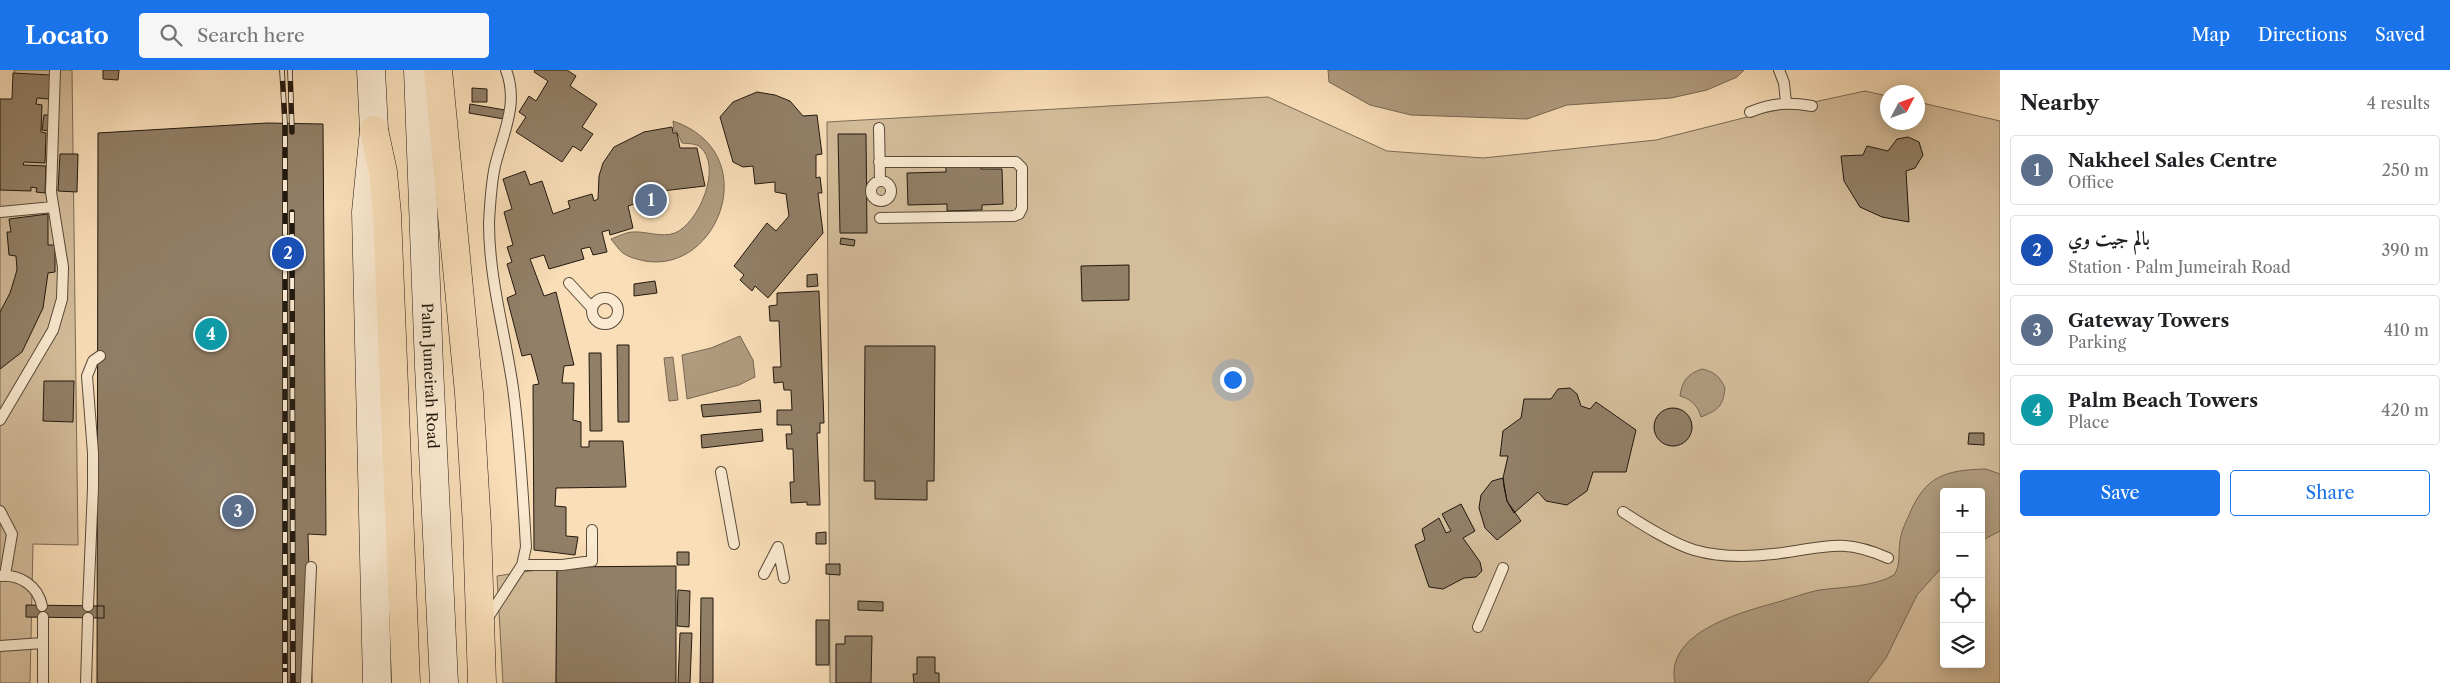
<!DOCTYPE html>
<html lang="en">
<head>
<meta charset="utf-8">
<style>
	:root { --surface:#fff; --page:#f6f6f6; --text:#202124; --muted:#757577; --line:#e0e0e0; --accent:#1a73e8 }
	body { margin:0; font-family:"Libre Caslon Text",Amiri,serif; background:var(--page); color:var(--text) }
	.controls { position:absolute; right:15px; bottom:15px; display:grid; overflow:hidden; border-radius:5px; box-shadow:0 2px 12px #0003 }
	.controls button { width:45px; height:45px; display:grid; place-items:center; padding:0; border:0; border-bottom:1px solid var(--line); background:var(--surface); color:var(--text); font:25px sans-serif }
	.compass { position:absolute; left:1880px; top:15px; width:45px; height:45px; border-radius:50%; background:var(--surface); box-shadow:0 2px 12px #0003; rotate:49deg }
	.you { position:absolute; left:1232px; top:309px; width:18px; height:18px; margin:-12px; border:4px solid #fff; border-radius:50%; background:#1a73e8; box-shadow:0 0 0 8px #1a73e833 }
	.badge { display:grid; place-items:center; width:32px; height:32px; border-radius:50%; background:var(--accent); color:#fff; font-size:16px; font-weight:700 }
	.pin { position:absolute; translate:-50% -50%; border:2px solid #fff; box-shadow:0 1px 5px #0006 }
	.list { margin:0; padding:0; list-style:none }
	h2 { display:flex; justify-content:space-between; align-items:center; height:65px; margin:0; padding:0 20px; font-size:21px }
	h2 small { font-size:16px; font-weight:400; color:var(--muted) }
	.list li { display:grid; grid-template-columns:32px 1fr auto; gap:15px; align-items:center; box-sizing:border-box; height:70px; margin:0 10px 10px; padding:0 10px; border:1px solid var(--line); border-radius:5px }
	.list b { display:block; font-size:19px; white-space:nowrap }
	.list p { margin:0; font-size:16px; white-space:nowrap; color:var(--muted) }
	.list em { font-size:16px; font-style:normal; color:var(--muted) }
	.actions { display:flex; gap:10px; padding:15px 20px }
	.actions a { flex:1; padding:11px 0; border:1px solid var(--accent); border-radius:5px; text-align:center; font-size:18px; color:var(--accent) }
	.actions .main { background:var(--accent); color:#fff }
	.icon { flex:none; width:28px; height:28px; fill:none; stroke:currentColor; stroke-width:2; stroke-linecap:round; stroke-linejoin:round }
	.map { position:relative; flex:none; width:2000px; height:613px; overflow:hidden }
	header { display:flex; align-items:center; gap:30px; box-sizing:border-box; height:70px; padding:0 25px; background:var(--accent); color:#fff }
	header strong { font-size:24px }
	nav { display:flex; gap:28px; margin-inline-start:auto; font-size:18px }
	.search { width:350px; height:45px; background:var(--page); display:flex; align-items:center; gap:12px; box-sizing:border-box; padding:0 18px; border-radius:5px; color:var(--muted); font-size:19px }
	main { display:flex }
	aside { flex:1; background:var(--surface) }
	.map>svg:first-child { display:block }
</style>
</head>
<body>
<header>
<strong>Locato</strong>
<div class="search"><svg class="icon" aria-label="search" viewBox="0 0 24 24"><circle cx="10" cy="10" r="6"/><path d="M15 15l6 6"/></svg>Search here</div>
<nav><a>Map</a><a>Directions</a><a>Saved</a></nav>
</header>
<main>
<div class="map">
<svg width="2000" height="613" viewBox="0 0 2000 613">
	<rect width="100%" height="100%" fill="#f9deb8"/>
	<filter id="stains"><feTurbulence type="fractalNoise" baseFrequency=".004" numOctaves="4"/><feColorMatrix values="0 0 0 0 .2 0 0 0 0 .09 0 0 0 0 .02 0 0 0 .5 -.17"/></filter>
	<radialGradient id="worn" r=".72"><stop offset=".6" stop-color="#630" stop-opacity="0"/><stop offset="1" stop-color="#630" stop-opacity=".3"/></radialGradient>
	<path fill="#d4bd9b" stroke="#7b6b55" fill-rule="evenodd" d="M14,0H72L78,475L33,474L30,613H0V94L17,86Z
		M1865,21L1887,26L1888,52H1918V32L2000,51V613H830L827,52L1268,27L1387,81L1483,88L1656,70L1763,43ZM1944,422H1981V594H1944Z
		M557,497L556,613H503L497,506Z"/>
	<path fill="#b09b7f" stroke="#776752" d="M1328,0H1744L1737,7L1707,20L1671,28L1567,35L1527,49L1411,45L1370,35L1329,12Z
		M673,51C765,82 719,204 645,191C637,189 630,188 623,183C619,180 615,174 611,169C617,167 626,162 633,162C646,161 661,168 675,163C699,153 723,96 700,77C695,73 688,74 682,73L677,62L674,61Z
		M740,266L753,290L755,307L739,315L687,329L682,285L711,278Z
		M673,287L678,330L669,331L664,288Z
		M1702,299C1714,302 1720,306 1725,318C1723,337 1718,340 1701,347C1698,336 1691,329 1680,326C1682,311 1687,304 1702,299Z
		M1986,399L2000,404V461L1981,471V422H1944V495L1917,525L1886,588L1867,613H1675C1664,562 1742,542 1778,532C1792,528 1805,523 1819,520C1841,517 1874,517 1894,505C1901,495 1898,483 1900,471C1901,462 1905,454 1909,445C1925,406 1945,400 1986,399Z"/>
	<path fill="#927f67" stroke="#22190f" d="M103,0H119L118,10L103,9Z
		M535,0H567L576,6L570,16L597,34L582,57L593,64L581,81L573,76L562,92L516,62L526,47L519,42L529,26L536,31L548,11L534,2Z
		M13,3L50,5L49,29L37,28L36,34L42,35L41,62L46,63L45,93L24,92L23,95L46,96L45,123L36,122L37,118L31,117V121L0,120V29H12Z
		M472,18L487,19V32H472Z
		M757,22L775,25L790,31L803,46L817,45L822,84L816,85V108L820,107L822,123H818L823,163L768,228L755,216L752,221L740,210L744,205L734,196L767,153L776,161L789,146L786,124L775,122V112L755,114L753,96L743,97L733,92L720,47L733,32Z
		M470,34L505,40L504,49L469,43Z
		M44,45H51L49,61L42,60Z
		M267,53L323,54L326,465L308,464L312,613H97L98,63Z
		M672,57L673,63H677L680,78H697L705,116L662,121L663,134L649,135L646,130L628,136L633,158L610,165L609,160L602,162L607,182L593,185L590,177L581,179L584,189L549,199L544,185L530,189L544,226L556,222L574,295L564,296L562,313H574L573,350L581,352V377H589V371H623L626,417L556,418L555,436L566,437V466L578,467L575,485L534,480L533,315L539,314L531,284L522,286L507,228L516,224L507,194L512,192L507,177L513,175L504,142L512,139L503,109L525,101L530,115L542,111L553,144L570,138L568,131L592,124L594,131L598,129L599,106L603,93L614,77L644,62Z
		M838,64H866L867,163H840Z
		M1908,67L1919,72L1923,85L1915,98L1906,101L1909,152L1882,147L1860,137L1844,111L1841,86L1863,85L1867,76L1888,81L1897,69Z
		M60,84H78L77,122L58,121Z
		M981,94V99H1002L1003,134L982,135V140L947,141V134L908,135L907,103L946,102V96Z
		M48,144V175H55V202L48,203L43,238L22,282L0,299V242L10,223L17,200L16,186L9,185L7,162H11L9,149Z
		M841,168L855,170L854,176L840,174Z
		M1129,195V230L1082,231L1081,196Z
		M817,204L818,216L807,217V205Z
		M655,211L657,223L634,226V214Z
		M819,221L824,353H820V363H817L820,435H807V432L791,433L790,412H794L793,379H787L786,364H792L791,355H777V340H792L791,320H784L783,312L774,313L773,297H781L779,251H770L769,236L777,235V223Z
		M617,275H629V352H618Z
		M865,276H935L934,411H927V430L875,429V411H864Z
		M589,283H601L602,361H590Z
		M44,311H74L73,352L43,351Z
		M1570,318L1577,324L1581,336L1590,339L1596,332L1636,360L1626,402H1593L1587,421L1567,435L1546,431L1538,422L1514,443L1507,431L1504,417L1503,408L1508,386H1500L1503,361L1521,348L1524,329H1551L1558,319Z
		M760,330L761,342L703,347L701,335Z
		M1654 357a19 19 0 1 1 38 0a19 19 0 1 1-38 0Z
		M762,359L763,371L702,378L701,365Z
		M1969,363H1984V375L1968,374Z
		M1503,408L1507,431L1521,451L1497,470L1485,458L1479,438L1481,425L1492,411Z
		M1461,434L1475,461L1463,468L1480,492L1482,501L1476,507L1464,508L1443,519L1429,517L1415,475L1425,470L1422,459L1439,448L1446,463L1451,461L1442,444Z
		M826,462V474H816V463Z
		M677,482H689V495H677Z
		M826,494H840V505L826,504Z
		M676,496V613H556L557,497Z
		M678,520L690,521L689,557L677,556Z
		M701,528H713V613H700Z
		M858,531L883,532V541L858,540Z
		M26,535L104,536V548L26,547Z
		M816,550H829V595H816Z
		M680,563H692L690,613H678Z
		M845,566H872L871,613H836V574H845Z
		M917,587H935V603H939V613H914L913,604H917Z"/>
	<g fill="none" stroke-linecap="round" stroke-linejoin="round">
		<defs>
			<path id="lane" d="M1779,0L1784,13L1786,33
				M1750,42C1771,33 1789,32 1812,36
				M879,58L880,110
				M879,92H1016L1022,98V138L1019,144L1014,146L880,148
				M871 121a10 10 0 1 1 20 0a10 10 0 1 1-20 0Z
				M0,142L53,137
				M569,213L592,238
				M592 241a13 13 0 1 1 26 0a13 13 0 1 1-26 0Z
				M0,350L53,260L62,229L63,197L51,122L55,0
				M721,402L734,474
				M0,441L12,464L5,505
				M1623,442C1643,455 1671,473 1694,480C1718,487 1748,487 1773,484C1822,479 1839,466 1888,488
				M778,477L784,508
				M522,495H562L592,491V460
				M764,504L778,477
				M0,506C20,504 38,516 42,536
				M88,536L93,418V383L87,306L93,291L100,286
				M487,549L522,495L526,477C523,424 520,370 513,318C505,262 489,209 489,153C490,134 491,114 495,96C503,63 519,34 506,0
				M1478,557L1503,498
				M0,576L43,573
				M43,613V547
				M86,613L88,548
				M306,613L311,497"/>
			<g id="secondary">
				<path d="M371,0L374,60L366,142L377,613"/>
				<path id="s1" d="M418,0L429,296L444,613"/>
			</g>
			<path id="primary" d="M438,0L469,323L477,456L482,613
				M374,60L383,102L387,144L406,613"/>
		</defs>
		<use href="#lane" stroke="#584a39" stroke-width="12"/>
		<use href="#secondary" stroke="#22190f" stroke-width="29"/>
		<use href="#primary" stroke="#22190f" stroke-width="29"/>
		<use href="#lane" stroke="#fbead1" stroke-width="10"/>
		<use href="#secondary" stroke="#fbead1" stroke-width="28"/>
		<use href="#primary" stroke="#f9deb8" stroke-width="28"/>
		<defs>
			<path id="rail" d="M282,0L285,54V598
				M290,0L292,62
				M292,142L293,597
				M293,592V613
				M285,613V592"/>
		</defs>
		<use href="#rail" stroke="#22190f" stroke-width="5.5"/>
		<use href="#rail" stroke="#fbead1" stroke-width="4" stroke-dasharray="11" stroke-linecap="butt"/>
	</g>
	<g text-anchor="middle" stroke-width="4" stroke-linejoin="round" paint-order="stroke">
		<g font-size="15" fill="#22190f" stroke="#fbead1">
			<text dy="5" stroke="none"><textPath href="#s1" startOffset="306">Palm Jumeirah Road</textPath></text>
		</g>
	</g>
	<rect width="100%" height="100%" filter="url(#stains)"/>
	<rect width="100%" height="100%" fill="url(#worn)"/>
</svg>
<div class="controls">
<button>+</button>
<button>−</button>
<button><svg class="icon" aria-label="locate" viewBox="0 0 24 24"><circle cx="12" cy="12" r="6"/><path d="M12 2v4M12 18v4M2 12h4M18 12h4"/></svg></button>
<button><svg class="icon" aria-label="layers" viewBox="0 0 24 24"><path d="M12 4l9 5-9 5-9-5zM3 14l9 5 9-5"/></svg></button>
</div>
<svg class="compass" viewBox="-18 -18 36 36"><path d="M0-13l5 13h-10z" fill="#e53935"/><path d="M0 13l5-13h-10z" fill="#757577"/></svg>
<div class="you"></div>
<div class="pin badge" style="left:651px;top:130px;background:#5c6f8a">1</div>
<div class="pin badge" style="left:288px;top:183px;background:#1a4fb4">2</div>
<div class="pin badge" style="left:238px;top:441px;background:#5c6f8a">3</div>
<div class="pin badge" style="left:211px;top:264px;background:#0f9aa8">4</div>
</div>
<aside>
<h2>Nearby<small>4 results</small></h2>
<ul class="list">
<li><span class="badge" style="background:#5c6f8a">1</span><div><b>Nakheel Sales Centre</b><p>Office</p></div><em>250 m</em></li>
<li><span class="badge" style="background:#1a4fb4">2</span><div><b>بالم جيت وي</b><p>Station · Palm Jumeirah Road</p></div><em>390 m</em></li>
<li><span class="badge" style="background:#5c6f8a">3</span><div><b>Gateway Towers</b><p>Parking</p></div><em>410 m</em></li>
<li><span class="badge" style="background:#0f9aa8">4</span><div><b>Palm Beach Towers</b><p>Place</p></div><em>420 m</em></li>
</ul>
<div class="actions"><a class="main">Save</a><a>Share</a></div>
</aside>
</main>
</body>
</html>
